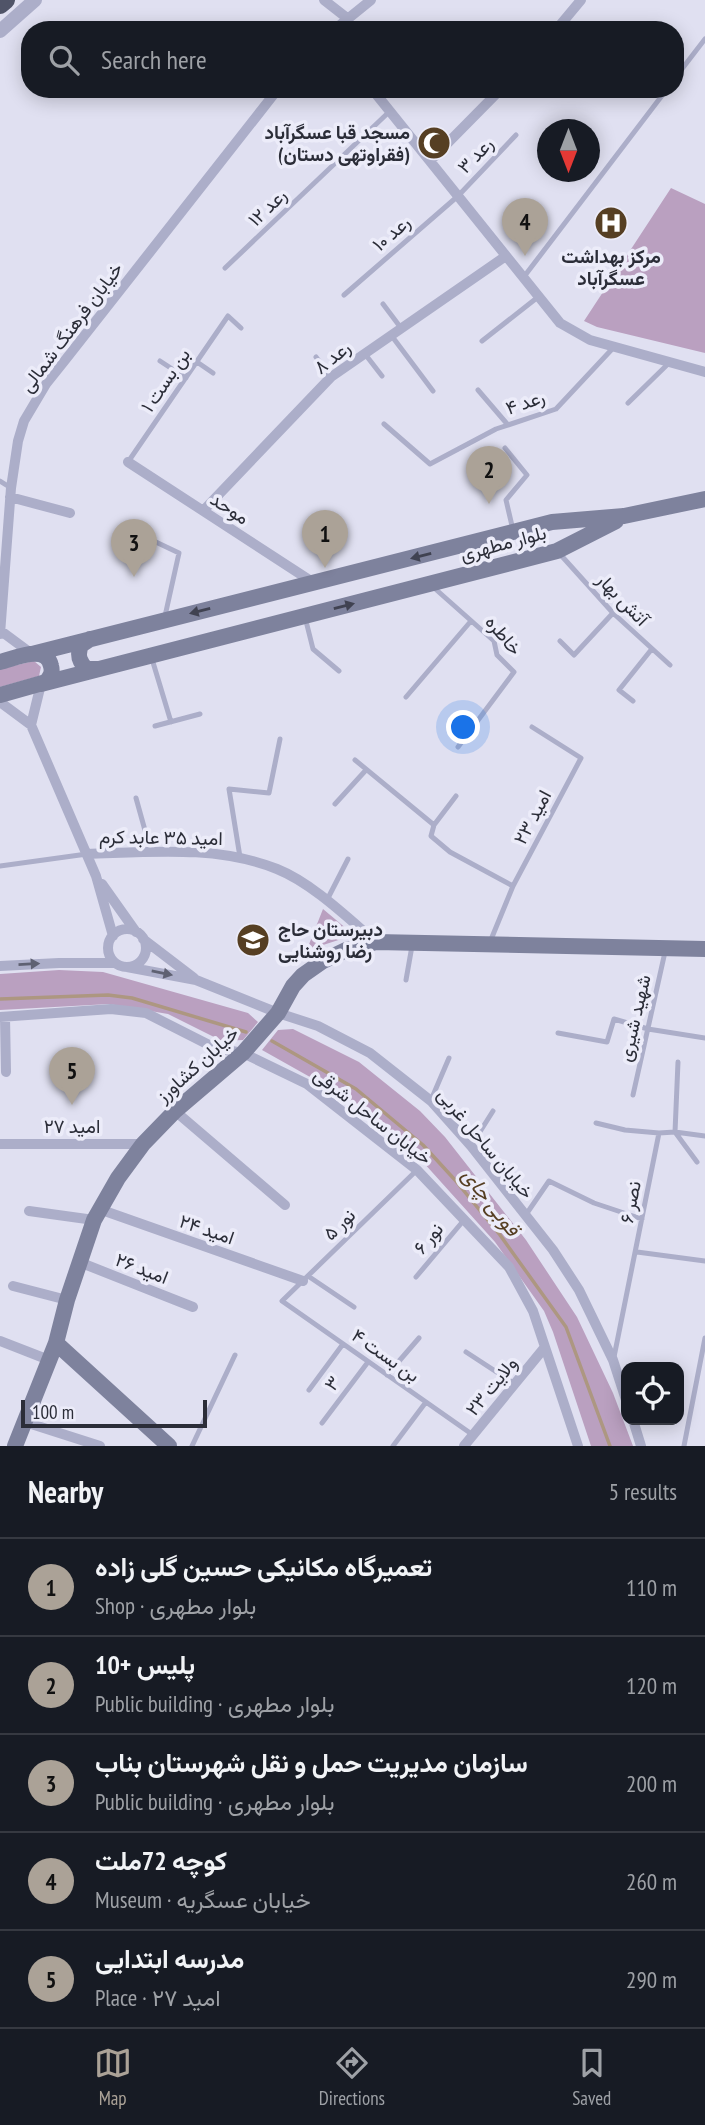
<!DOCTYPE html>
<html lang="en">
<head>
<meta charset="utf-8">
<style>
	:root { --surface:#171b24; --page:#20242c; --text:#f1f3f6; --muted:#9ea1a6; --line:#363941; --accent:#aba297 }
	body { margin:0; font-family:"PT Sans Narrow",Vazirmatn,sans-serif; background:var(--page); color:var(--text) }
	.controls { position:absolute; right:21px; bottom:21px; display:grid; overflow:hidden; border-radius:14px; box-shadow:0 4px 18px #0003 }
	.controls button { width:63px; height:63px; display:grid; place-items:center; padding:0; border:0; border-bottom:2px solid var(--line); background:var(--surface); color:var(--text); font:35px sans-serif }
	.compass { position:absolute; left:537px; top:119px; width:63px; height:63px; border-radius:50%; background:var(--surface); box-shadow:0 4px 18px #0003; rotate:180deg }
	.scale { position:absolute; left:21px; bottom:18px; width:186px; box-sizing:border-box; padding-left:7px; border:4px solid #2b2d38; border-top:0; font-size:19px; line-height:24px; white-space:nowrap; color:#2b2d38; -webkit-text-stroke:5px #ececf9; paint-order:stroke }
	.you { position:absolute; left:464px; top:728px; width:24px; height:24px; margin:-18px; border:5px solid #fff; border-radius:50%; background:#1a73e8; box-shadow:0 0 0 10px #1a73e833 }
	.badge { display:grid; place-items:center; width:46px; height:46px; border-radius:50%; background:var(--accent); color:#111; font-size:23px; font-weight:700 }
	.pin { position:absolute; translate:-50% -58px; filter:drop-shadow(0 2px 4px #0008) }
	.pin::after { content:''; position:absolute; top:37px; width:24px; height:21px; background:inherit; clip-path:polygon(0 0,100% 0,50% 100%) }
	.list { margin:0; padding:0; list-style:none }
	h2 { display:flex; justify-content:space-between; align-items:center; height:91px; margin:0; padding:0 28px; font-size:30px }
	h2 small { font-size:23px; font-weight:400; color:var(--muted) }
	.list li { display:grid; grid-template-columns:46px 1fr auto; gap:21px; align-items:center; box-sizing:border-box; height:98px; padding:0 28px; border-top:2px solid var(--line) }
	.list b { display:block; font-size:26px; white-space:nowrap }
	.list p { margin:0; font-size:23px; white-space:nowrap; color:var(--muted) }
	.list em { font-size:23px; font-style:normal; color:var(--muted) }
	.icon { flex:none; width:38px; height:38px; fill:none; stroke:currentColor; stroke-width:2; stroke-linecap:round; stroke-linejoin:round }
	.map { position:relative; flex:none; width:705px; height:1446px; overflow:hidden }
	.search { position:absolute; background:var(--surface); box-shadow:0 4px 18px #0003; left:21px; right:21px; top:21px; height:77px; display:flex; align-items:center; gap:18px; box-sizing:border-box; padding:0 24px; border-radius:28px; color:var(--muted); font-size:26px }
	.sheet { height:581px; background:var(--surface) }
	nav { display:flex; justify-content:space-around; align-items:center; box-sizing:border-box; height:98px; border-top:2px solid var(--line); background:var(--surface); font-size:19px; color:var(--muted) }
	nav a { display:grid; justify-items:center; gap:4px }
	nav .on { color:var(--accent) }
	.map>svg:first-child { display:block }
</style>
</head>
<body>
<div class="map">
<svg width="705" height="1446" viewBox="0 0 705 1446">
	<rect width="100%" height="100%" fill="#e0e0f1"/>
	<path fill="#baa0c0" d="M671,188L705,204V353L597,327L584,321Z
		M34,661L41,667L39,676L0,687V669Z
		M323,909L354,935L323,945L304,957Z
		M59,970L103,972L248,1013L258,1022L243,1040L222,1041L168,1014L109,1004L0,1010V974Z
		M293,1029L359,1062L420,1111L445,1137L526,1240L577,1317L613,1393L633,1446H591L553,1332L544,1311L495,1242L423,1162L342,1095L262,1050L278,1030Z"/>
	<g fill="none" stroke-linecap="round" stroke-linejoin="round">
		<path stroke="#ad9781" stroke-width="3.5" d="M0,999L108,995L132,998L246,1032
			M272,1041L356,1089L423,1145L455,1180L500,1235L566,1327L610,1446"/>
		<path stroke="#acaec9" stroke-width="5" d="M675,78L705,39
			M225,268L390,111
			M523,278L667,89
			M344,295L458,196L516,135
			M383,304L401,328
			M391,335L433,391
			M482,341L538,297
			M365,354L382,376
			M316,357L331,377
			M160,361L186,378
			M197,362L213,373
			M478,390L508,425
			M628,403L670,362
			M384,424L430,464L496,429L556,409L614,347
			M505,448L527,475L506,500L513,530
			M128,462L228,316L241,328
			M0,481L11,488
			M139,534L179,553L165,616
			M559,553L613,613L670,665
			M432,586L494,641L497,655L514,672L458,747
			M305,617L313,649L339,671
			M560,641L574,655L613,613
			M152,659L171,722
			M406,697L471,621
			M633,701L619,690L651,650
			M155,726L200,714
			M355,760L434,825L431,836L450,852L513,886
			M136,798L151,852
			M335,804L366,770
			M434,825L456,796
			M240,857L229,789L269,793L280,739
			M0,866L87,854
			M327,900L348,859
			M490,942L513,886L581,758L532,727
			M406,980L412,946
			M558,1033L607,1042L614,1019L648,1029L705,1038
			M633,1095L665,952
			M431,1100L449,1058
			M596,1123L625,1130L659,1133
			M675,1132L697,1162
			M675,1132L705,1136
			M471,1146L493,1111
			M417,1170L282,1301L473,1435
			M525,1216L549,1181L594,1203L642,1219
			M637,1252L705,1261
			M308,1276L354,1307
			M416,1277L464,1220
			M466,1352L515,1384
			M614,1357L659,1133L675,1132L678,1062
			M387,1375L419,1338
			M309,1390L343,1344
			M322,1423L368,1362
			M192,1446L235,1355
			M393,1446L426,1402
			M684,1446L705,1338"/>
		<path stroke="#acaec9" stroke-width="10" d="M324,0L347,18
			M334,30L371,0
			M556,30L581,0
			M372,89L560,323L590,340L705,372
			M430,161L501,89
			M128,462L314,583
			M10,497L70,513
			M203,511L331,377L506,256
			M1,631L32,654
			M0,634L11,488L18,441L24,421L46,384L66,359L278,89
			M0,702L31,725L96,876L113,936
			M31,725L41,684
			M87,854C150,852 217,845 277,869C312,883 348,918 376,942
			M102,884L136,932
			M108 948a19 19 0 1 1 38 0a19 19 0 1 1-38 0Z
			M143,939L194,978
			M0,966L59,963H115
			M127,967L196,980L278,1013L318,1026L370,1053L431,1101L471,1146L553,1250L579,1290L613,1360L626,1400
			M0,1017L111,1009L146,1013L215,1048L243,1053L307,1084L417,1170L509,1267L533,1311L578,1446
			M5,1017L6,1072
			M175,1111L285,1205
			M0,1144H143
			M99,1209L303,1281
			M29,1211L94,1220
			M79,1262L193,1307
			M13,1286L67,1300
			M0,1341L49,1360
			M633,1420L641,1446
			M25,1422L100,1446
			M464,1446L545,1347"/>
		<path stroke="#acaec9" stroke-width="14" d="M0,31L35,0"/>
		<path stroke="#7e829d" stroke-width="16" d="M90,639L81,645C77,655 79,662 87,669H98
			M32,654L552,522L624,516L705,499
			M0,662C14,659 46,643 51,666C53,673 50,677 46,682L0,695
			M41,684L557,551L616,521
			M56,1343L169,1446
			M15,1446L56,1343L67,1300L94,1220L118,1178L143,1144L175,1111L243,1053L278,1013L293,986L303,975L323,961L346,950L376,942L705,949"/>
		<path stroke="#505468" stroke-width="18" d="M0,5L6,0"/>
	</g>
	<defs><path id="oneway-solid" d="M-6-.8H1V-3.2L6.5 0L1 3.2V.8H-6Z" transform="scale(1.75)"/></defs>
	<g fill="#404251">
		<use href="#oneway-solid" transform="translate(421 556) rotate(166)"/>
		<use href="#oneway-solid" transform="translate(344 606) rotate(-14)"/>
		<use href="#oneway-solid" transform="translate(200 611) rotate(166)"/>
	</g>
	<g fill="#5f6172">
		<use href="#oneway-solid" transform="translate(29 964) rotate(-3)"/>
		<use href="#oneway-solid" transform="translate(162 973) rotate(11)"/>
	</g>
	<defs>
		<symbol id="mosque-disc" viewBox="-11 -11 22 22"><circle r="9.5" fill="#563f23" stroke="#ececf9"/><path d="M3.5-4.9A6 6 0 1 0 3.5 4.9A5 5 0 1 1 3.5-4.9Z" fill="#fff"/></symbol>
		<symbol id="hospital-disc" viewBox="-11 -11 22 22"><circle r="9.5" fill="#563f23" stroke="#ececf9"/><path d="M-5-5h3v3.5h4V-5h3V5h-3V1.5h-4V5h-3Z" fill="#fff"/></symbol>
		<symbol id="school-disc" viewBox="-11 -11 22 22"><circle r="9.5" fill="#563f23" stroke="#ececf9"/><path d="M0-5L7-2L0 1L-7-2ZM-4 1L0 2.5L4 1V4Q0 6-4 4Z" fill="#fff"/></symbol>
	</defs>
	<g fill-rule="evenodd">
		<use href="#mosque-disc" x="415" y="124" width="38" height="38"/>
		<use href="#hospital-disc" x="592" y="204" width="38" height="38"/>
		<use href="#school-disc" x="234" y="921" width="38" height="38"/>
	</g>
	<g text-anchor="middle" stroke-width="7" stroke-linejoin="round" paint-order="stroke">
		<g font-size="19" font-weight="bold" fill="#2b2d38" stroke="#ececf9" text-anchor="end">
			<text x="410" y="139">مسجد قبا عسگرآباد<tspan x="410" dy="22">(فقراوتهی دستان)</tspan></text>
			<text x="611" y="263" text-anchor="middle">مرکز بهداشت<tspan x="611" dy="22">عسگرآباد</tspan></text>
			<text x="278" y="936" text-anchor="start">دبیرستان حاج<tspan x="278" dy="22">رضا روشنایی</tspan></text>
		</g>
		<g font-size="19" fill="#2b2d38" stroke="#ececf9">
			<text transform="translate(475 155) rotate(-46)" y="7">رعد ۳</text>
			<text transform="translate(267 207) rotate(-44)" y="7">رعد ۱۲</text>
			<text transform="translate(391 233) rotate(-41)" y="7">رعد ۱۰</text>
			<text transform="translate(71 327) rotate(-53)" y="7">خیابان فرهنگ شمالی</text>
			<text transform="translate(332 357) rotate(-38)" y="7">رعد ۸</text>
			<text transform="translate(165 380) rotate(-56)" y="7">بن بست ۱</text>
			<text transform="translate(525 402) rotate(-19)" y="7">رعد ۴</text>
			<text transform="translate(230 508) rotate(33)" y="7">موحد</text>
			<text transform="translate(503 543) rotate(-15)" y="7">بلوار مطهری</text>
			<text transform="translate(623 599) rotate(46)" y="7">آتش بهار</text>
			<text transform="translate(504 635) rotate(50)" y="7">خاطره</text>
			<text transform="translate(532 817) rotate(-62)" y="7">امید ۲۳</text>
			<text transform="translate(161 837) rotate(1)" y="7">امید ۳۵ عابد کرم</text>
			<text transform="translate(634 1018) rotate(-77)" y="7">شهید شیری</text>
			<text transform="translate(197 1064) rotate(-42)" y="7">خیابان کشاورز</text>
			<text transform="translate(373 1116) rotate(38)" y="7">خیابان ساحل شرقی</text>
			<text x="72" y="1133">امید ۲۷</text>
			<text transform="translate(486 1143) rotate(50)" y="7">خیابان ساحل غربی</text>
			<text transform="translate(630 1202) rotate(-79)" y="7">نصر ۶</text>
			<text transform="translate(339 1224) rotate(-44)" y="7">نور ۵</text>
			<text transform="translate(207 1229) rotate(19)" y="7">امید ۲۴</text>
			<text transform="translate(428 1238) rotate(-50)" y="7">نور ۶</text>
			<text transform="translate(142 1268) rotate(21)" y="7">امید ۲۶</text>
			<text transform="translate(386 1355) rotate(35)" y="7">بن بست ۴</text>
			<text transform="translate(332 1383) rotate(-53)" y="7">۳</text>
			<text transform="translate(491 1386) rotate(-51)" y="7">ولایت ۲۳</text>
		</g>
		<g font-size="21" font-style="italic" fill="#563f23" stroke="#ececf9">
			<text transform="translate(491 1202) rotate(52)" y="7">قوبی چای</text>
		</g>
	</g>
</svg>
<div class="controls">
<button><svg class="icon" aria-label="locate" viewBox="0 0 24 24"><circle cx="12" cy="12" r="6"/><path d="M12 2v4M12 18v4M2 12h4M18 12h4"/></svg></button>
</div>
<svg class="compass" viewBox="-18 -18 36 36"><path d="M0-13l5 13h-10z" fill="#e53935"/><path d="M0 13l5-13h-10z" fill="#9ea1a6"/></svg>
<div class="scale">100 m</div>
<div class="you"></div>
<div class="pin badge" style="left:325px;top:568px">1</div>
<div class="pin badge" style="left:489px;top:504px">2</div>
<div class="pin badge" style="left:134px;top:577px">3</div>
<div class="pin badge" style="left:525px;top:256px">4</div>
<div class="pin badge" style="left:72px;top:1105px">5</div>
<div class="search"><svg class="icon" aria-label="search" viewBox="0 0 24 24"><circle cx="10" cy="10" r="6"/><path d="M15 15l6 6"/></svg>Search here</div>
</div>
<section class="sheet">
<h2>Nearby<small>5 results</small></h2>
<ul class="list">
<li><span class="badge">1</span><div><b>تعمیرگاه مکانیکی حسین گلی زاده</b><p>Shop · بلوار مطهری</p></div><em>110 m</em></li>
<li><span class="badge">2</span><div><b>پلیس +10</b><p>Public building · بلوار مطهری</p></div><em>120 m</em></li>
<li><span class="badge">3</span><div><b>سازمان مدیریت حمل و نقل شهرستان بناب</b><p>Public building · بلوار مطهری</p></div><em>200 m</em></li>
<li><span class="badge">4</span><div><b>کوچه 72ملت</b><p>Museum · خیابان عسگریه</p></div><em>260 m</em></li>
<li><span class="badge">5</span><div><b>مدرسه ابتدایی</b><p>Place · امید ۲۷</p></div><em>290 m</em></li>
</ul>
</section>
<nav>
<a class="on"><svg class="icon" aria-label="map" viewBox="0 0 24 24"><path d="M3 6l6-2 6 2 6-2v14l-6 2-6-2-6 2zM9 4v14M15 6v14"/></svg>Map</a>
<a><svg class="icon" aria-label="directions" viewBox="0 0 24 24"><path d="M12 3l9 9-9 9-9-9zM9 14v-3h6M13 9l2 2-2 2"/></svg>Directions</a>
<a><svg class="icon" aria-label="saved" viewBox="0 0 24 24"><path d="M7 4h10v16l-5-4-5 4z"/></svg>Saved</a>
</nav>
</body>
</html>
